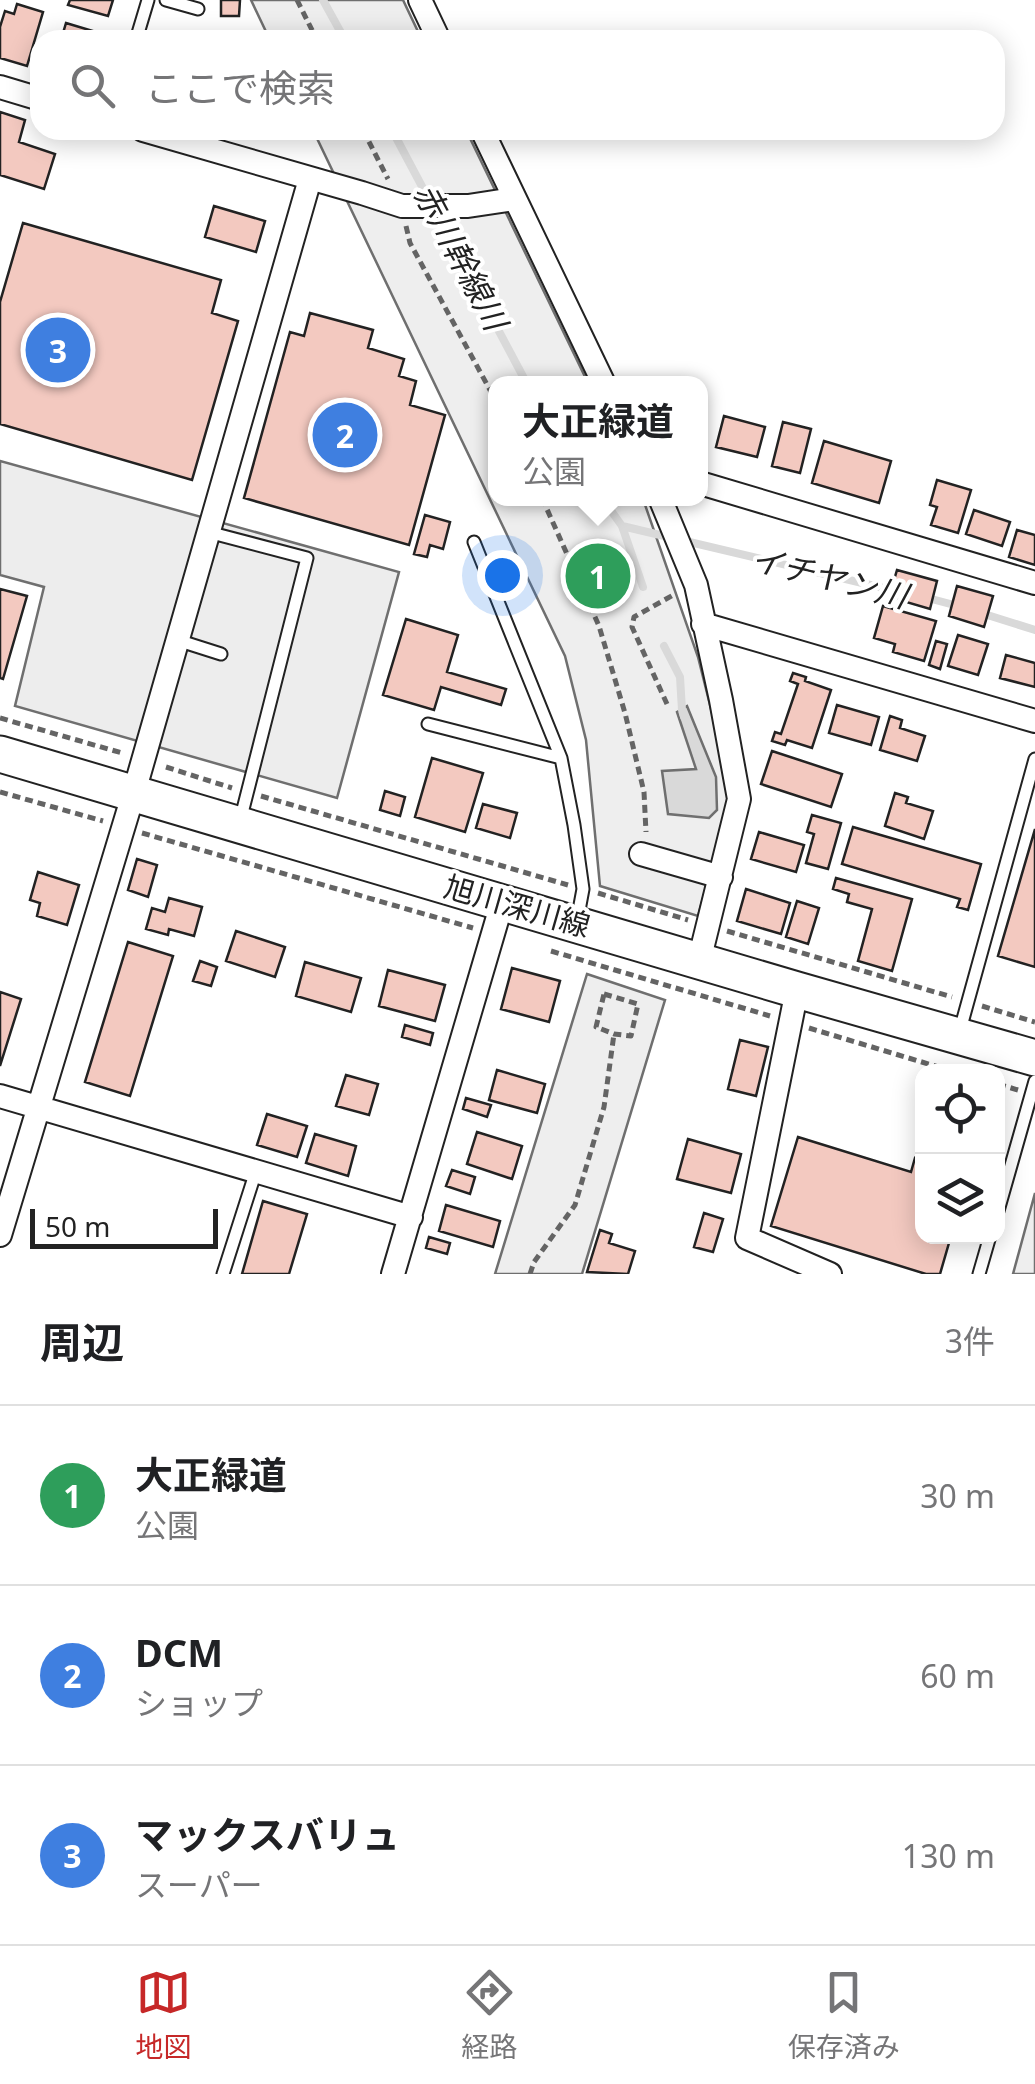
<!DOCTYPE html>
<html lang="ja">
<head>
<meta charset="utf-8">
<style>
	:root { --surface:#fff; --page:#f2f2f2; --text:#202124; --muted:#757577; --line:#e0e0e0; --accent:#c62828 }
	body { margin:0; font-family:"Noto Sans","Noto Sans JP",sans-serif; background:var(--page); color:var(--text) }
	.controls { position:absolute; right:30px; bottom:30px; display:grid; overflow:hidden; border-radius:20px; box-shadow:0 5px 25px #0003 }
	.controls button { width:90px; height:90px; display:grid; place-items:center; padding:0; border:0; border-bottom:2px solid var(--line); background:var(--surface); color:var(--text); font:50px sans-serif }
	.scale { position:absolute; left:30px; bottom:25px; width:188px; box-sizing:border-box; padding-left:10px; border:5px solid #222; border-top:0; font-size:28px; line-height:35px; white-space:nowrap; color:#222; -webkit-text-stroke:8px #fff; paint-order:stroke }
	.you { position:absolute; left:502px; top:575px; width:35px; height:35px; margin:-25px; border:8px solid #fff; border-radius:50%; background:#1a73e8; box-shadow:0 0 0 15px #1a73e833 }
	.badge { display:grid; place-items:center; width:65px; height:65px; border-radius:50%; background:var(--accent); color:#fff; font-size:32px; font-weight:700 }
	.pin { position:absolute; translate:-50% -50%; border:5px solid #fff; box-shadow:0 2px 10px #0006 }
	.popup { position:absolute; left:488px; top:376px; width:220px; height:130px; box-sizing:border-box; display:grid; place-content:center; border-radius:20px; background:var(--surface); filter:drop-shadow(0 2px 8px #0005); font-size:32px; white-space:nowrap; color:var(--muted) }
	.popup b { font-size:38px; color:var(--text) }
	.popup::after { content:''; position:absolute; left:50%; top:100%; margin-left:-20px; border:20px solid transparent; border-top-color:var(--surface) }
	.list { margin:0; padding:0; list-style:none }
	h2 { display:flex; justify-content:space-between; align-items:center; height:130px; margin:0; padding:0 40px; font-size:42px }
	h2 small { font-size:32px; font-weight:400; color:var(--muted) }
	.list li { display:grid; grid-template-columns:65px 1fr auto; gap:30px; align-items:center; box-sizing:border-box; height:180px; padding:0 40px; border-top:2px solid var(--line) }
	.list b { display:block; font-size:38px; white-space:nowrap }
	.list p { margin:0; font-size:32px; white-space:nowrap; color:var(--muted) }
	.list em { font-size:32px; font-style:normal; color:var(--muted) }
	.icon { flex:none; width:55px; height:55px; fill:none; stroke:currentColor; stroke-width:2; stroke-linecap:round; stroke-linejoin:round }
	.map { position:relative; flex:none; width:1035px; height:1274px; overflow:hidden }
	.search { position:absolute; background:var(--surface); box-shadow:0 5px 25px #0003; left:30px; right:30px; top:30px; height:110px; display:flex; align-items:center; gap:25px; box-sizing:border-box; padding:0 35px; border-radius:30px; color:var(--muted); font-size:38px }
	.sheet { height:670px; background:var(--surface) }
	nav { display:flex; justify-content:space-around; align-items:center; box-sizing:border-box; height:140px; border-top:2px solid var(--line); background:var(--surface); font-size:28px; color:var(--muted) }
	nav a { display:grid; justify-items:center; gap:5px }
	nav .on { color:var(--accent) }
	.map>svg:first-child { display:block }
</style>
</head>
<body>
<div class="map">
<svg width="1035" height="1274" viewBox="0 0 1035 1274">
	<rect width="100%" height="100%" fill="#fff"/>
	<path fill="#eee" stroke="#6f6f6f" stroke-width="2.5" d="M251,0H403L422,40H270Z
		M313,130H466L588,383L496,384V498L643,499L698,657L732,793L698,916L600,886L586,740L565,656Z
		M587,974L665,1000L582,1274H495Z
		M1035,1193V1274H1013Z"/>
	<path fill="#ededed" stroke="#6f6f6f" stroke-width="2.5" d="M0,461L399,572L337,798L15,706L44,587L0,575Z"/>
	<path fill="#d9d9d9" stroke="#6f6f6f" stroke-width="2.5" d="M687,706L716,777L717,810L709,818L668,814L662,771L696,769L677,712Z"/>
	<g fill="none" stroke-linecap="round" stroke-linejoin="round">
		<path stroke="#d9d9d9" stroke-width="8" d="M323,0L345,40
			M392,130L527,384
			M602,498L622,526L643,587
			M622,526L900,592
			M924,597L958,606
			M981,613L1035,630
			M664,646L680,677L682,710L684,717"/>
	</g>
	<path fill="#f3c9c0" stroke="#222" stroke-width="2.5" d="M70,0H113L108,16L68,5Z
		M221,0H240L239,16H221Z
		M17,4L43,12L27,66L0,58V27L5,11L14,14Z
		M66,23L113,37L112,40H61Z
		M167,32L186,38V40H164Z
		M0,112L25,120L19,142L55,154L44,189L0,175Z
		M214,206L265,221L256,252L205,237Z
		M23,223L221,280L212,313L238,321L192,480L0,424V302Z
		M310,313L373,330L368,348L404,359L399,376L416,381L410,405L445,415L409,545L244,498L290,332L304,336Z
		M724,416L765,427L757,457L716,447Z
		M783,422L811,429L800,473L772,466Z
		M824,441L891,461L879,503L812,483Z
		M937,480L971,490L958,533L931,525L937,507L930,505Z
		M974,510L1010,522L1002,546L966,534Z
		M425,515L450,522L443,549L430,545L427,557L414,554Z
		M1017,530L1035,535V565L1009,557Z
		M897,570L937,581L930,609L889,597Z
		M957,586L993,596L984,627L949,616Z
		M0,589L27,596L3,679L0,678Z
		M883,606L936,621L924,661L893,652L895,644L874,638Z
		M406,619L458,635L447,672L506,689L501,705L441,687L434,710L383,695Z
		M958,635L988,644L978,675L948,666Z
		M936,641L947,644L940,669L929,665Z
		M1006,655L1035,663V687L1000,678Z
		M793,673L806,677L805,681L831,690L812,748L787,740L785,745L772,741L775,732L781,734L798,684L790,681Z
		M837,705L879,717L871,745L829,733Z
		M890,716L902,720L900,728L925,736L917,761L880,750Z
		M772,751L842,774L831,807L761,784Z
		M432,758L483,773L465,832L415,817Z
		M385,791L405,797L400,816L380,810Z
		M895,793L908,797L906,803L933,811L924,839L885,826Z
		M483,804L517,813L510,838L476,828Z
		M812,815L841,823L828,869L806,863L814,834L807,832Z
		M853,827L981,864L968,910L957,907L960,899L842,864Z
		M1035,829V967L998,956Z
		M759,832L804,845L796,872L751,859Z
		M137,859L157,865L148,897L128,890Z
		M38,872L79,885L67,925L37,916L40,903L30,900Z
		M836,878L912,899L892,971L858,961L872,909L847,902L849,894L833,889Z
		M746,889L790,903L781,934L737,921Z
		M169,898L202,907L194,936L169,929L168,935L146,929L152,908L165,912Z
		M797,901L819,908L808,944L786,937Z
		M236,931L285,947L275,977L226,961Z
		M128,942L173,956L130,1096L85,1082Z
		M200,961L217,967L211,986L193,981Z
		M305,962L361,978L351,1012L296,996Z
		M512,968L560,981L549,1022L501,1009Z
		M388,970L445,985L435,1021L379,1006Z
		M0,992L21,999L0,1066Z
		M405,1025L433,1033L430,1045L402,1037Z
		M740,1040L768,1047L756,1096L728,1089Z
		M497,1070L545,1084L537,1113L489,1100Z
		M346,1075L378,1084L369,1115L336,1106Z
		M466,1098L491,1105L487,1117L463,1109Z
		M267,1114L307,1126L297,1157L257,1145Z
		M477,1132L522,1146L512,1179L467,1164Z
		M315,1134L356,1146L348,1176L306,1163Z
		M798,1137L911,1172L915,1158L922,1161V1236H951L940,1274H926L771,1226Z
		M688,1139L741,1154L731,1193L677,1179Z
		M452,1170L475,1177L470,1194L446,1186Z
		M263,1201L307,1214L289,1274H242Z
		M446,1205L500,1221L493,1247L439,1231Z
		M704,1213L723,1219L713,1252L694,1247Z
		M600,1230L612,1234L609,1243L635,1251L628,1274L587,1272Z
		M429,1237L450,1243L447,1254L426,1248Z"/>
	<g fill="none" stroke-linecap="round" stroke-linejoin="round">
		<defs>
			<path id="lane" d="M166,0L198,9
				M136,40L148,0
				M208,532L307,558L240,821
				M474,542L561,758
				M177,640L221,654
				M428,724L561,758L574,825L583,889L577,921
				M960,1030L1035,759
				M998,1211L1035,1081
				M223,1274L256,1171
				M979,1274L990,1236"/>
			<path id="street" d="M420,0L439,40
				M0,87L40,99
				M143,130L362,193L402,206H468L514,199
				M482,130L604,384
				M700,483L1035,583
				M660,498L696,585L721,700L739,799L699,961
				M703,624L1035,721
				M641,854L721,877
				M797,990L747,1238L830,1274
				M0,1096L411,1217
				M0,1235L134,792L310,179
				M393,1274L502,903"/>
			<path id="primary" d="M0,754L797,990L1035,1058"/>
		</defs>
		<use href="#lane" stroke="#222" stroke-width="15"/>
		<use href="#street" stroke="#222" stroke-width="26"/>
		<use href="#primary" stroke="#222" stroke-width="39"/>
		<path stroke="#646464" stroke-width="5" stroke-dasharray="8 5" stroke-linecap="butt" d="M297,0L317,40
			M363,130L388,179
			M406,226L410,243L496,401
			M542,498L599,626L625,713L644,792L646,832
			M667,704L632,627L634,617L675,594
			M0,718L122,753
			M166,767L232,788
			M0,792L103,821
			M261,796L568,885
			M142,833L473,928
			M598,893L688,920
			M727,931L952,997
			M551,951L770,1016
			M604,994L638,1004L631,1036L614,1034L596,1027Z
			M982,1006L1035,1022
			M809,1028L955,1072
			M998,1084L1018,1090
			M530,1274L534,1262L575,1205L604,1107L614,1034"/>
		<use href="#lane" stroke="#fff" stroke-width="11"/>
		<use href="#street" stroke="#fff" stroke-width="22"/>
		<use href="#primary" stroke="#fff" stroke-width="35"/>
	</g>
	<g text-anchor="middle" stroke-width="8" stroke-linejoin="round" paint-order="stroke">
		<g font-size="30" fill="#222" stroke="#fff">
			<text transform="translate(517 907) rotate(16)" y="10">旭川深川線</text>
		</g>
		<g font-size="32" font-style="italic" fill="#222" stroke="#fff">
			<text transform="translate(460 257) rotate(62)" y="11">赤川幹線川</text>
			<text transform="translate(829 578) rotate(14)" y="11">イチヤン川</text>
		</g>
	</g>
</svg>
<div class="controls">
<button><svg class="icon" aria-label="locate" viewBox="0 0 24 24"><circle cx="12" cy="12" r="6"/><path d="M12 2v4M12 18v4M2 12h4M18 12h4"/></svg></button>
<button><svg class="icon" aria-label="layers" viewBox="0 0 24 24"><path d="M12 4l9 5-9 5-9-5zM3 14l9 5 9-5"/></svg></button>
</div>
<div class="scale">50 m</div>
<div class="you"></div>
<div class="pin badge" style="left:598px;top:576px;background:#2e9e5b">1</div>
<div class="popup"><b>大正緑道</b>公園</div>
<div class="pin badge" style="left:345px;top:435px;background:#3f7fe0">2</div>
<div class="pin badge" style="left:58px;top:350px;background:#3f7fe0">3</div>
<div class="search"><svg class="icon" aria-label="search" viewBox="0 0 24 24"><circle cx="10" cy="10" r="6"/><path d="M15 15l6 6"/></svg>ここで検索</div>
</div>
<section class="sheet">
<h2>周辺<small>3件</small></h2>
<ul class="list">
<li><span class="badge" style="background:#2e9e5b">1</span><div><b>大正緑道</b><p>公園</p></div><em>30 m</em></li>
<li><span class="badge" style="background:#3f7fe0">2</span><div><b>DCM</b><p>ショップ</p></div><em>60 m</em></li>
<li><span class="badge" style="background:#3f7fe0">3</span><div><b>マックスバリュ</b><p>スーパー</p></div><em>130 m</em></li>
</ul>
</section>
<nav>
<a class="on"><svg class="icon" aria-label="map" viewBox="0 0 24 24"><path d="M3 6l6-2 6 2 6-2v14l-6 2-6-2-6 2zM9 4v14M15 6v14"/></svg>地図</a>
<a><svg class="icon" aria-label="directions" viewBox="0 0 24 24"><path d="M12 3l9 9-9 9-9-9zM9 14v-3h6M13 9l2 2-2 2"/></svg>経路</a>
<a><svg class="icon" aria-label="saved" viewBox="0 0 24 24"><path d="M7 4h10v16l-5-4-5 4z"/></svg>保存済み</a>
</nav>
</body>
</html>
